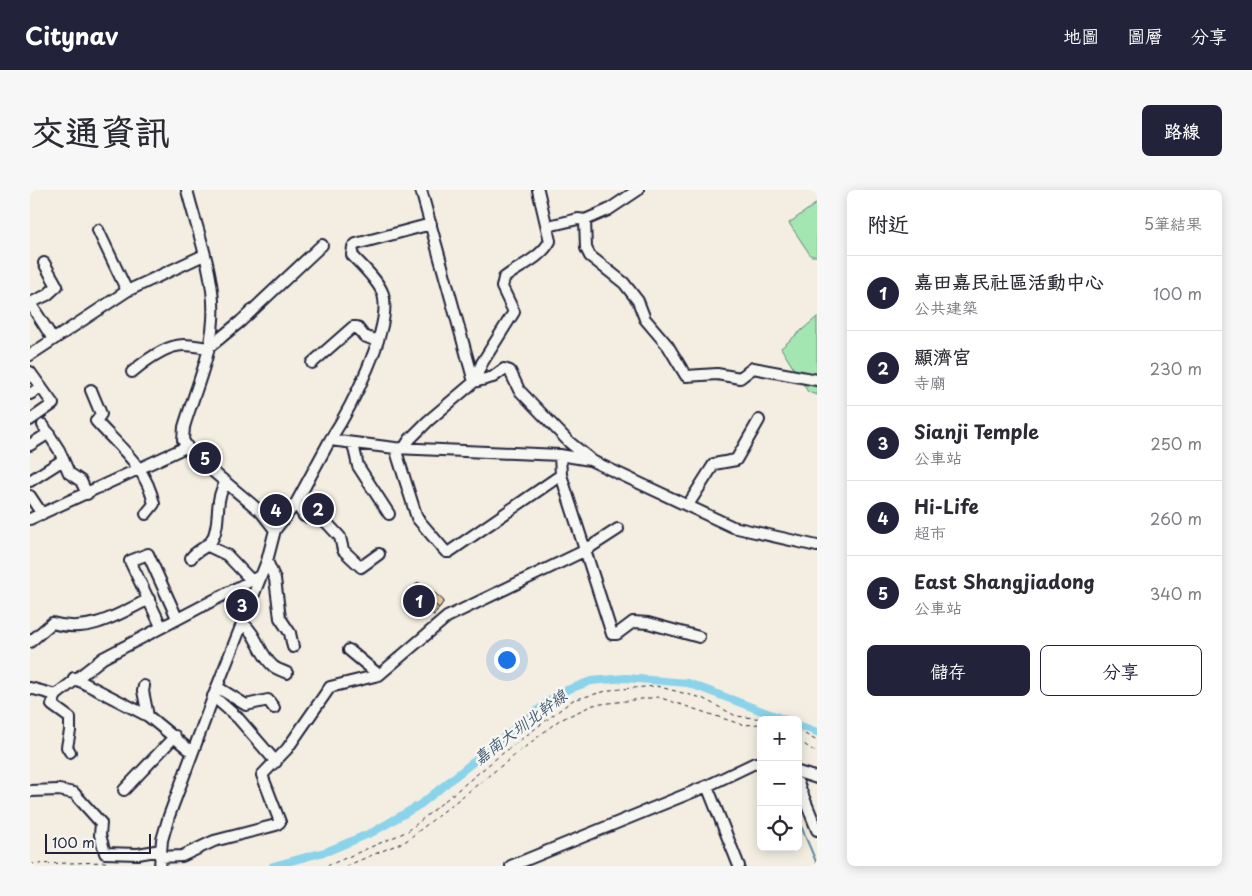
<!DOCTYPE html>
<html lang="zh-TW">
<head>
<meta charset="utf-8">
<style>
	:root { --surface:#fff; --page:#f7f7f7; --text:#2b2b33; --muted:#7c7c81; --line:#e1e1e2; --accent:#22223b }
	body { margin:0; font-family:"Playpen Sans","LXGW WenKai TC",sans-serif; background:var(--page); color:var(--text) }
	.controls { position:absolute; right:15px; bottom:15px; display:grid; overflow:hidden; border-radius:8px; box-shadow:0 2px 12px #0003 }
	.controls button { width:45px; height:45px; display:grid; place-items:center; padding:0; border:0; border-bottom:1px solid var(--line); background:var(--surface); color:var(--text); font:25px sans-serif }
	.scale { position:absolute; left:15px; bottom:12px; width:106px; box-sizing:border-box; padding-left:5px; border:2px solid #22223b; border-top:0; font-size:14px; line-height:18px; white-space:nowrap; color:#22223b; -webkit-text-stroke:4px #f6f6f2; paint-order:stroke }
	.you { position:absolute; left:476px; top:469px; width:18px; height:18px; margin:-12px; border:4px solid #fff; border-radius:50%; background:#1a73e8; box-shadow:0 0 0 8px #1a73e833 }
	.badge { display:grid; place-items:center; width:32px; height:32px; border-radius:50%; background:var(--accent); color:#fff; font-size:16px; font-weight:700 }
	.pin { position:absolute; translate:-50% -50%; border:2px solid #fff; box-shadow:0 1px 5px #0006 }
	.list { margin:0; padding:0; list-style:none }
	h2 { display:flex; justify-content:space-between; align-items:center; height:65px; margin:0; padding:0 20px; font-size:21px }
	h2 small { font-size:16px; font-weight:400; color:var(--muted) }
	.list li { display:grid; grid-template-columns:32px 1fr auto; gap:15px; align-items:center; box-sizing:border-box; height:75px; padding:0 20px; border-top:1px solid var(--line) }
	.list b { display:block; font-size:19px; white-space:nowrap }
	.list p { margin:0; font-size:16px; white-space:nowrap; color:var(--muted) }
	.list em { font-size:16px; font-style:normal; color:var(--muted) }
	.actions { display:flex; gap:10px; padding:15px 20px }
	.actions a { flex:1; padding:11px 0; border:1px solid var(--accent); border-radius:8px; text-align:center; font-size:18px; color:var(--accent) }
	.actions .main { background:var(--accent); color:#fff }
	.icon { flex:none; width:28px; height:28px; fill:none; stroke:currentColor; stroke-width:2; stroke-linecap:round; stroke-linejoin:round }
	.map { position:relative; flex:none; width:787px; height:676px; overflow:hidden; border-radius:8px }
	header { display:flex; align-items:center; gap:30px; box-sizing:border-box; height:70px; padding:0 25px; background:var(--accent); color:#fff }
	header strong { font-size:24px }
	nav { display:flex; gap:28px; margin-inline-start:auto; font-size:18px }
	.intro { display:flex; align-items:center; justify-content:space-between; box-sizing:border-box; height:120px; padding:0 30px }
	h1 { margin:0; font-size:35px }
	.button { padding:12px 22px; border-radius:8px; background:var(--accent); color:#fff; font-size:18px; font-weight:700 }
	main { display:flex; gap:30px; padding:0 30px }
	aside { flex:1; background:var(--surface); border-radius:8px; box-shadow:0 2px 12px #0003 }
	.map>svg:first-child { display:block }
</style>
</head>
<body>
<header>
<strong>Citynav</strong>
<nav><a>地圖</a><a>圖層</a><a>分享</a></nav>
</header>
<div class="intro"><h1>交通資訊</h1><a class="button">路線</a></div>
<main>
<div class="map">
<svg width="787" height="676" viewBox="0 0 787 676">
	<rect width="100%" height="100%" fill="#f3eee1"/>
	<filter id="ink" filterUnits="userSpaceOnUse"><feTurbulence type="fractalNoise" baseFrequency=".02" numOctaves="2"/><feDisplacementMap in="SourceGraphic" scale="10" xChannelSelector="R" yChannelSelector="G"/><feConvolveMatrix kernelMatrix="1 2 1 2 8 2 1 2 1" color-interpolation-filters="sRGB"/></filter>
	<g filter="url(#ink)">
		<path fill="#a3e6b1" stroke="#628476" d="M787,13V66H781L759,33Z
			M787,127V205L778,202L751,158Z"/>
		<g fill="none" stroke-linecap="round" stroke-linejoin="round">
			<path stroke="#608ca5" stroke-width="2" d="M748,530L749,527
				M768,629L787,674"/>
			<path stroke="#8ad3eb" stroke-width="8" d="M768,535L787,542
				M243,676L298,661L343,642L391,614L529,503L561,491L596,488L658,493L756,530"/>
			<defs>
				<path id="minor" d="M391,0L444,192L463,187L474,179L480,181L489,200L539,252L560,269
					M555,30L556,58L560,66L594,93L608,111L615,129L638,156L656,186L687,184L710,188L723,178L787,190
					M518,36L548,29L555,30L578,20L608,0
					M68,40L97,101
					M14,73L27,96L17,105L0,113L23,149
					M0,165L97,101L174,65
					M282,173L323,137H327L334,146L347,151
					M0,182L23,214L0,230
					M102,182C115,171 137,155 154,155C162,155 170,157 178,158L211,131L292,55
					M61,200L71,224L66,231C90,258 116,276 124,314L116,324
					M0,204L11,197
					M13,235L29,260L39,283L51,291L57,304
					M300,250C319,221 363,138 353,104C348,90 332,76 322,65L323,57L326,54L401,34
					M323,254L328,276L359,324
					M0,255L19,243
					M365,258L387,328L416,362H419L531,285
					M374,258L380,249L398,231L444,192L452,173L484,122L472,97L474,88C489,76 510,69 520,51L508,0
					M530,265L531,285L582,444H587L603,432L618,433L669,447
					M0,291L33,270
					M0,306L12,324
					M266,313L274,326L288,328L297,333L310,347L313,360L331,377L349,364
					M658,315L684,274L706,270L729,230
					M0,329L156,257
					M245,340L266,313L300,250L365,258L530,265L560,270L703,337L787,356
					M176,355L197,365L220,389
					M161,368C166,360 177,358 182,350C192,331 183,312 196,292
					M237,371L245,389L250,428L260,443L263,457
					M212,433C227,443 229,464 243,476C246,479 253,481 257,483
					M131,436L100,371L118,364L147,428
					M0,452L22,433C58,444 88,425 119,409
					M319,460L349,485
					M44,488L118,526L162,562
					M114,496L113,501L118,526
					M187,497L216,515L238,510L244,518
					M0,498L26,505L73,468L230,386
					M26,505L22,515L40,528V541L37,557L40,562
					M183,506L208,528L246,572
					M768,582L787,588
					M768,593L787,640
					M677,596L709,676
					M94,600L145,546
					M0,601L29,600L44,603L71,633L70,645L75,663L108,664L131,660
					M130,667L152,666L184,651L246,635L250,632L232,585L257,559L300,497L349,485L417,427L554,361L588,339
					M130,676L132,650L139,626L187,497L237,371L245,340L231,322L161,263L153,250L154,237C164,203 181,166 183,130C186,87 167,41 157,0
					M481,676L677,596L725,573L731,574"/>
			</defs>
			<use href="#minor" stroke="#22223b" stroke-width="14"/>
			<path stroke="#22223b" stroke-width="1" stroke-dasharray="4 4" stroke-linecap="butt" d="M768,540L787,551
				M768,550L787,563
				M0,674L79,672
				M297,676L378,641L468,567L543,510L580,500L626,496L672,508L706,526L743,530
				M316,676L376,651L528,531L563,515L628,507L713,535L731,534"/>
			<use href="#minor" stroke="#f6f6f2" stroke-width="10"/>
		</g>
		<path fill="#c8b188" stroke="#22223b" d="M248,305L257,313L246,327L238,320Z
			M396,398L414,411L404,425L400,423L398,426L375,408L381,401Z"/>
		<path fill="#e9ce9e" stroke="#22223b" d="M248,305L257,313L250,322L241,314Z
			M388,392L396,398L397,396L414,411L409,418L406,415L403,418L381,401Z"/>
	</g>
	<g text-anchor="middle" stroke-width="5" stroke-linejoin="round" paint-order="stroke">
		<g font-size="16" font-style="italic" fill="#415770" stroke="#f6f6f2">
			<text transform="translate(490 537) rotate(-37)" y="6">嘉南大圳北幹線</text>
		</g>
	</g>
</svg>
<div class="controls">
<button>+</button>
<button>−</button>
<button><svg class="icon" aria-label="locate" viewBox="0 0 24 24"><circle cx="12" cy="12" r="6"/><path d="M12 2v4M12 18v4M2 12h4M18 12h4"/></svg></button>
</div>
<div class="scale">100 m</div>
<div class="you"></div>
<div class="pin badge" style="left:389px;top:411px">1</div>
<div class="pin badge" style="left:288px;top:319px">2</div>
<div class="pin badge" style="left:212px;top:415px">3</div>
<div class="pin badge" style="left:246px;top:320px">4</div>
<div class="pin badge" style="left:175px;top:268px">5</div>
</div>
<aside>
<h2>附近<small>5筆結果</small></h2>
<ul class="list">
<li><span class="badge">1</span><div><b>嘉田嘉民社區活動中心</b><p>公共建築</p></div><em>100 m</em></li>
<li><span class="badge">2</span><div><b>顯濟宮</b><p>寺廟</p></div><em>230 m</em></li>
<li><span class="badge">3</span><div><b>Sianji Temple</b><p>公車站</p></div><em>250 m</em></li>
<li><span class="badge">4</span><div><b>Hi-Life</b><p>超市</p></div><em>260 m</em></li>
<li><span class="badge">5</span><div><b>East Shangjiadong</b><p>公車站</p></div><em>340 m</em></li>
</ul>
<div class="actions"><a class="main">儲存</a><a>分享</a></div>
</aside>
</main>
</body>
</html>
